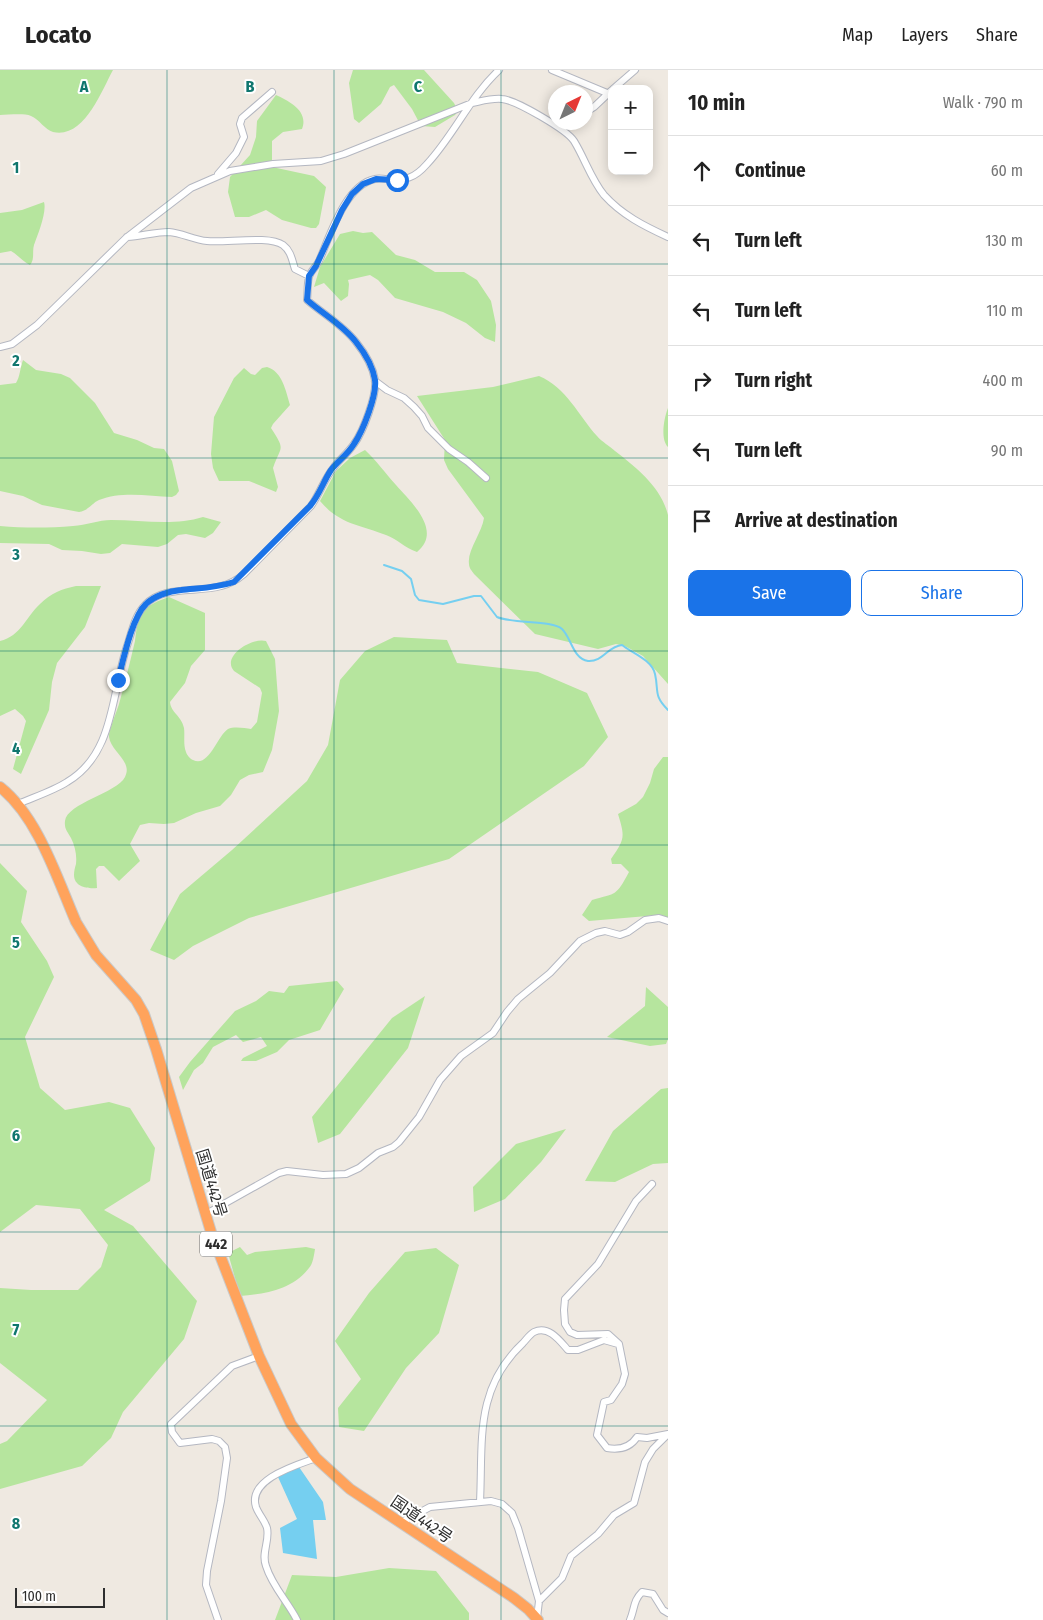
<!DOCTYPE html>
<html lang="en">
<head>
<meta charset="utf-8">
<style>
	:root { --surface:#fff; --page:#f6f6f6; --text:#222; --muted:#767676; --line:#e0e0e0; --accent:#1a73e8 }
	body { margin:0; font-family:"Fira Sans Condensed","Noto Sans JP",sans-serif; background:var(--page); color:var(--text) }
	.controls { position:absolute; right:15px; top:15px; display:grid; overflow:hidden; border-radius:10px; box-shadow:0 2px 12px #0003 }
	.controls button { width:45px; height:45px; display:grid; place-items:center; padding:0; border:0; border-bottom:1px solid var(--line); background:var(--surface); color:var(--text); font:25px sans-serif }
	.compass { position:absolute; left:548px; top:15px; width:45px; height:45px; border-radius:50%; background:var(--surface); box-shadow:0 2px 12px #0003; rotate:43deg }
	.scale { position:absolute; left:15px; bottom:12px; width:90px; box-sizing:border-box; padding-left:5px; border:2px solid #2e2e2e; border-top:0; font-size:14px; line-height:18px; white-space:nowrap; color:#2e2e2e; -webkit-text-stroke:4px #fff; paint-order:stroke }
	.stop { position:absolute; width:15px; height:15px; margin:-11px; border:4px solid #1a73e8; border-radius:50%; background:#fff }
	.stop.end { background:#1a73e8; border-color:#fff; box-shadow:0 1px 5px #0008 }
	.list { margin:0; padding:0; list-style:none }
	h2 { display:flex; justify-content:space-between; align-items:center; height:65px; margin:0; padding:0 20px; font-size:21px }
	h2 small { font-size:16px; font-weight:400; color:var(--muted) }
	.list li { display:grid; grid-template-columns:32px 1fr auto; gap:15px; align-items:center; box-sizing:border-box; height:70px; padding:0 20px; border-top:1px solid var(--line) }
	.list b { display:block; font-size:19px; white-space:nowrap }
	.list em { font-size:16px; font-style:normal; color:var(--muted) }
	.actions { display:flex; gap:10px; padding:15px 20px }
	.actions a { flex:1; padding:11px 0; border:1px solid var(--accent); border-radius:10px; text-align:center; font-size:18px; color:var(--accent) }
	.actions .main { background:var(--accent); color:#fff }
	.icon { flex:none; width:28px; height:28px; fill:none; stroke:currentColor; stroke-width:2; stroke-linecap:round; stroke-linejoin:round }
	.map { position:relative; flex:none; width:668px; height:1550px; overflow:hidden }
	header { display:flex; align-items:center; gap:30px; box-sizing:border-box; height:70px; padding:0 25px; background:var(--surface); border-bottom:1px solid var(--line) }
	header strong { font-size:24px }
	nav { display:flex; gap:28px; margin-inline-start:auto; font-size:18px }
	main { display:flex }
	aside { flex:1; background:var(--surface) }
	.map>svg:first-child { display:block }
</style>
</head>
<body>
<header>
<strong>Locato</strong>
<nav><a>Map</a><a>Layers</a><a>Share</a></nav>
</header>
<main>
<div class="map">
<svg width="668" height="1550" viewBox="0 0 668 1550">
	<rect width="100%" height="100%" fill="#efe9e1"/>
	<path fill="#b6e59e" d="M0,0H113C101,22 84,69 53,62C45,60 39,49 31,46C24,43 8,45 0,45Z
		M353,0H424L454,33L458,41L455,45L435,57L421,56L412,39L394,15L390,17L381,34L359,53L354,49L349,13Z
		M276,25C289,31 309,41 302,59L283,62L272,71V97L314,106L326,117L319,154L316,158H311L282,150L266,140L249,147H235L228,122L230,107L250,85L256,67L257,51Z
		M44,132C47,142 38,164 34,175C32,182 35,189 30,195C23,192 18,185 11,181L0,183V143L22,140Z
		M353,161L363,163L372,162L396,185L415,190L435,202H464L477,210L491,231L496,255L495,272L485,268L466,253L443,242L395,228L378,210L370,205L348,210L349,214L348,226L341,231L324,213L314,217L320,197L340,164Z
		M23,290L36,300L61,304L70,308L95,333L114,363L137,370L154,378L164,379L172,391L179,421L176,425L172,427C149,426 121,421 99,430C92,433 88,441 79,442L42,435L23,426L0,421V315L16,313C20,307 20,298 23,290Z
		M267,297C282,301 286,321 290,335L273,354L271,358C286,381 281,375 273,398L278,417L276,422L249,411H219L213,398L211,384L214,347L234,308L244,298L251,304L255,305L262,298Z
		M539,306C566,317 579,346 597,366C602,372 610,376 615,381C637,398 661,417 668,445V614L643,586L625,576L616,574L598,579L535,564L474,504C472,501 469,498 469,494C467,480 482,463 484,448L448,399L444,390L445,370L417,326L493,317Z
		M668,338V377C660,369 664,348 668,338Z
		M365,380C377,391 385,403 396,415C411,432 443,461 417,482C405,478 397,469 386,465C360,455 339,454 320,431L336,401L350,388Z
		M203,447L221,452L213,463L205,468L186,464L178,465L167,474L158,477L122,474L110,483L101,484L82,481L62,480L49,474L0,473V456C24,458 49,458 73,456C86,455 99,450 111,450C142,450 174,456 203,447Z
		M76,516H101L85,557L57,593L52,612L49,640L21,704L13,699L26,651L23,646L15,639L0,646V571C21,566 26,547 40,534C51,523 62,519 76,516Z
		M169,527L205,543V580L191,596L185,613L170,632C171,643 181,645 184,658C185,665 183,675 186,682C187,685 190,689 193,690C209,698 217,666 228,659C234,656 245,658 251,659L257,652L262,623L260,618L234,601C221,586 252,567 266,571L275,589L279,641L272,680L263,702L249,705L240,710L231,725L220,736L196,743L174,753L164,754L149,753L140,755L130,774L140,791L119,811L104,796H99L96,799L97,818C88,819 74,817 74,805C74,801 75,797 76,794C77,785 75,776 71,768C68,762 64,759 65,751C67,733 117,723 125,707C133,691 111,682 109,667C109,659 117,641 119,634C125,613 130,592 135,571C136,563 137,552 141,545C148,534 158,531 169,527Z
		M394,567L447,570L457,593L538,602L587,623L608,667L584,696L449,789L249,848L193,876L174,890L150,880L180,824L232,780L307,711L328,675L340,610L365,581Z
		M663,687H668V849L659,845L589,851L582,845L592,830C617,823 616,826 629,802L621,794H612L611,789C625,769 625,767 618,744L636,734L643,727L650,713L654,699Z
		M0,793L27,821L21,852L47,891L54,907L25,967L40,1018L65,1040L109,1032L130,1038L155,1078L150,1111L104,1140L133,1156L197,1231L184,1269L123,1342L111,1368L82,1396L0,1419V1374L7,1371L47,1330L0,1293V1218L31,1220H78L101,1197L108,1175L80,1139L36,1135L0,1162Z
		M337,911L344,919L320,960L289,970L277,982L256,991H241L243,988L267,976L261,967L243,972L236,965L213,977L203,993L194,1000L183,1020L179,1007L190,992L235,941L256,931L269,921L284,923L289,916Z
		M646,917L668,937V969L666,974L650,976L607,967L645,936Z
		M425,926L408,978L340,1064L318,1073L312,1047L392,948Z
		M668,1018V1093L653,1094L615,1112L585,1111L613,1061L661,1019Z
		M566,1059L541,1092L505,1129L474,1142L473,1117L516,1074Z
		M240,1177L247,1185L255,1182L306,1177L315,1179C314,1185 313,1194 309,1198C292,1220 265,1224 240,1226L228,1183Z
		M436,1178L459,1195L439,1263L406,1298L364,1361L339,1357L338,1338L361,1309L335,1271L369,1223L405,1182Z
		M389,1498L436,1501L469,1543V1550H275L292,1505L336,1507Z"/>
	<path fill="#75cff0" d="M299,1397L323,1432L326,1450H313L317,1489L283,1483L280,1458L297,1449L278,1407Z"/>
	<g fill="none" stroke-linecap="round" stroke-linejoin="round">
		<path stroke="#75cff0" stroke-width="2" d="M384,495L402,501L411,509L415,525L419,530L443,534L474,526H481L497,547C513,554 552,550 562,559C571,567 573,589 588,591C603,592 608,576 622,575C632,583 652,590 655,604C659,621 653,625 668,640"/>
		<defs>
			<path id="minor" d="M552,0L607,23
				M613,19L635,0
				M586,42L594,37L612,20
				M558,56L564,52
				M218,104L236,83L244,67L240,54L242,48L272,22
				M127,167C142,166 155,162 169,162C182,163 194,170 207,171C226,173 269,165 283,175C291,181 292,190 295,199L309,206
				M0,277L12,274L37,255L126,168L191,118L230,101L273,94L321,91L344,84L472,33C482,31 492,28 502,29C516,30 567,60 574,71C585,89 591,109 604,125C622,145 644,156 668,167
				M375,311L387,320L404,328L414,337L422,346L428,358L449,379L468,392L486,408
				M18,734C34,727 53,721 67,712C116,683 111,621 128,573C132,561 135,545 145,535C163,515 197,523 221,516C230,514 237,510 244,504L311,436C320,423 324,409 334,397C340,389 348,383 354,374C363,362 377,325 375,310C373,297 364,282 356,272C343,255 323,244 307,230C308,223 307,214 309,207C310,202 316,197 319,191C330,166 345,115 375,109C379,108 383,109 387,109C406,110 414,109 427,94C454,65 470,27 499,0
				M652,1114L636,1131L598,1194L565,1229L564,1240L565,1254L570,1262L577,1265L608,1264L619,1274L625,1304L622,1314L611,1330L604,1332L597,1365L607,1378C619,1380 630,1378 637,1367L647,1368L668,1364
				M206,1144L279,1103L287,1101L323,1105L346,1104L359,1098L378,1083L393,1077L399,1072L419,1047L440,1010L461,986L493,963L507,942L518,929L550,903L580,871L596,863L605,861L620,865L628,862L645,850L659,848L668,851
				M480,1432C483,1371 474,1319 523,1273C526,1270 530,1264 534,1262C549,1255 560,1271 568,1280H578L604,1270L618,1274
				M400,1453L430,1437L491,1431L502,1434L512,1443L518,1458L539,1531L537,1548
				M539,1531L562,1508L571,1486L598,1464L614,1445L634,1433L645,1392L653,1379L667,1365
				M218,1550L206,1515L207,1501L221,1431L227,1388L225,1377L219,1371L212,1369L180,1373L172,1362L171,1354L232,1296L259,1286
				M297,1550C288,1532 272,1516 266,1496C261,1483 270,1471 267,1458C265,1451 259,1445 256,1437C247,1409 297,1395 316,1388
				M630,1550C635,1538 633,1531 642,1522L653,1524L663,1540L668,1543"/>
			<path id="highway" d="M0,717C38,747 57,808 76,852L96,885L136,930L144,944L156,979L211,1162L259,1286L291,1354L316,1388L350,1419L514,1528L528,1539L538,1550"/>
		</defs>
		<use href="#minor" stroke="#b4b7c1" stroke-width="8"/>
		<use href="#highway" stroke="#c9c9c9" stroke-width="12"/>
		<use href="#minor" stroke="#fff" stroke-width="6"/>
		<use href="#highway" stroke="#ffa35c" stroke-width="10"/>
	</g>
	<g fill="none" stroke-linecap="round" stroke-linejoin="round">
		<path stroke="#1a73e8" stroke-width="6" d="M118,610C123,591 132,547 146,534C154,526 169,521 181,520C199,518 216,518 234,512L310,436C320,424 323,412 331,400C338,391 348,384 354,374C363,361 377,325 375,310C373,297 364,282 356,272C343,255 323,244 307,230L309,206L316,196L342,140L352,124L363,114L376,109L397,110"/>
	</g>
	<path fill="none" stroke="#0f766e" stroke-width="1" stroke-opacity="0.55" d="M167,0V1550M334,0V1550M501,0V1550M0,194H668M0,388H668M0,581H668M0,775H668M0,969H668M0,1162H668M0,1356H668"/>
	<g text-anchor="middle" stroke-width="4" stroke-linejoin="round" paint-order="stroke">
		<rect fill="#fff" stroke="#6d6d6d" stroke-width="1" x="200" y="1161.5" width="32" height="25" rx="4"/>
		<g font-size="15" font-weight="bold" fill="#2e2e2e">
			<text x="216" y="1179">442</text>
		</g>
		<g font-size="16" fill="#2e2e2e" stroke="#fff">
			<text transform="translate(212 1113) rotate(73)" y="6">国道442号</text>
			<text transform="translate(422 1449) rotate(34)" y="6">国道442号</text>
		</g>
	</g>
	<g font-size="16" text-anchor="middle" font-weight="bold" fill="#0f766e" stroke="#fff" stroke-width="4" stroke-linejoin="round" paint-order="stroke">
		<text x="84" y="22">A</text>
		<text x="250" y="22">B</text>
		<text x="418" y="22">C</text>
		<text x="16" y="103">1</text>
		<text x="16" y="296">2</text>
		<text x="16" y="490">3</text>
		<text x="16" y="684">4</text>
		<text x="16" y="878">5</text>
		<text x="16" y="1071">6</text>
		<text x="16" y="1265">7</text>
		<text x="16" y="1459">8</text>
	</g>
</svg>
<div class="controls">
<button>+</button>
<button>−</button>
</div>
<svg class="compass" viewBox="-18 -18 36 36"><path d="M0-13l5 13h-10z" fill="#e53935"/><path d="M0 13l5-13h-10z" fill="#767676"/></svg>
<div class="scale">100 m</div>
<div class="stop" style="left:397px;top:110px"></div>
<div class="stop end" style="left:118px;top:610px"></div>
</div>
<aside>
<h2>10 min<small>Walk · 790 m</small></h2>
<ul class="list">
<li><svg class="icon" aria-label="ahead" viewBox="0 0 24 24"><path d="M12 20V5M6 11l6-6 6 6"/></svg><div><b>Continue</b></div><em>60 m</em></li>
<li><svg class="icon" aria-label="left" viewBox="0 0 24 24"><path d="M17 20v-9H6M10 6l-5 5 5 5"/></svg><div><b>Turn left</b></div><em>130 m</em></li>
<li><svg class="icon" aria-label="left" viewBox="0 0 24 24"><path d="M17 20v-9H6M10 6l-5 5 5 5"/></svg><div><b>Turn left</b></div><em>110 m</em></li>
<li><svg class="icon" aria-label="right" viewBox="0 0 24 24"><path d="M7 20v-9h11M14 6l5 5-5 5"/></svg><div><b>Turn right</b></div><em>400 m</em></li>
<li><svg class="icon" aria-label="left" viewBox="0 0 24 24"><path d="M17 20v-9H6M10 6l-5 5 5 5"/></svg><div><b>Turn left</b></div><em>90 m</em></li>
<li><svg class="icon" aria-label="arrive" viewBox="0 0 24 24"><path d="M6 21V4h12l-3 4 3 4H6"/></svg><div><b>Arrive at destination</b></div></li>
</ul>
<div class="actions"><a class="main">Save</a><a>Share</a></div>
</aside>
</main>
</body>
</html>
